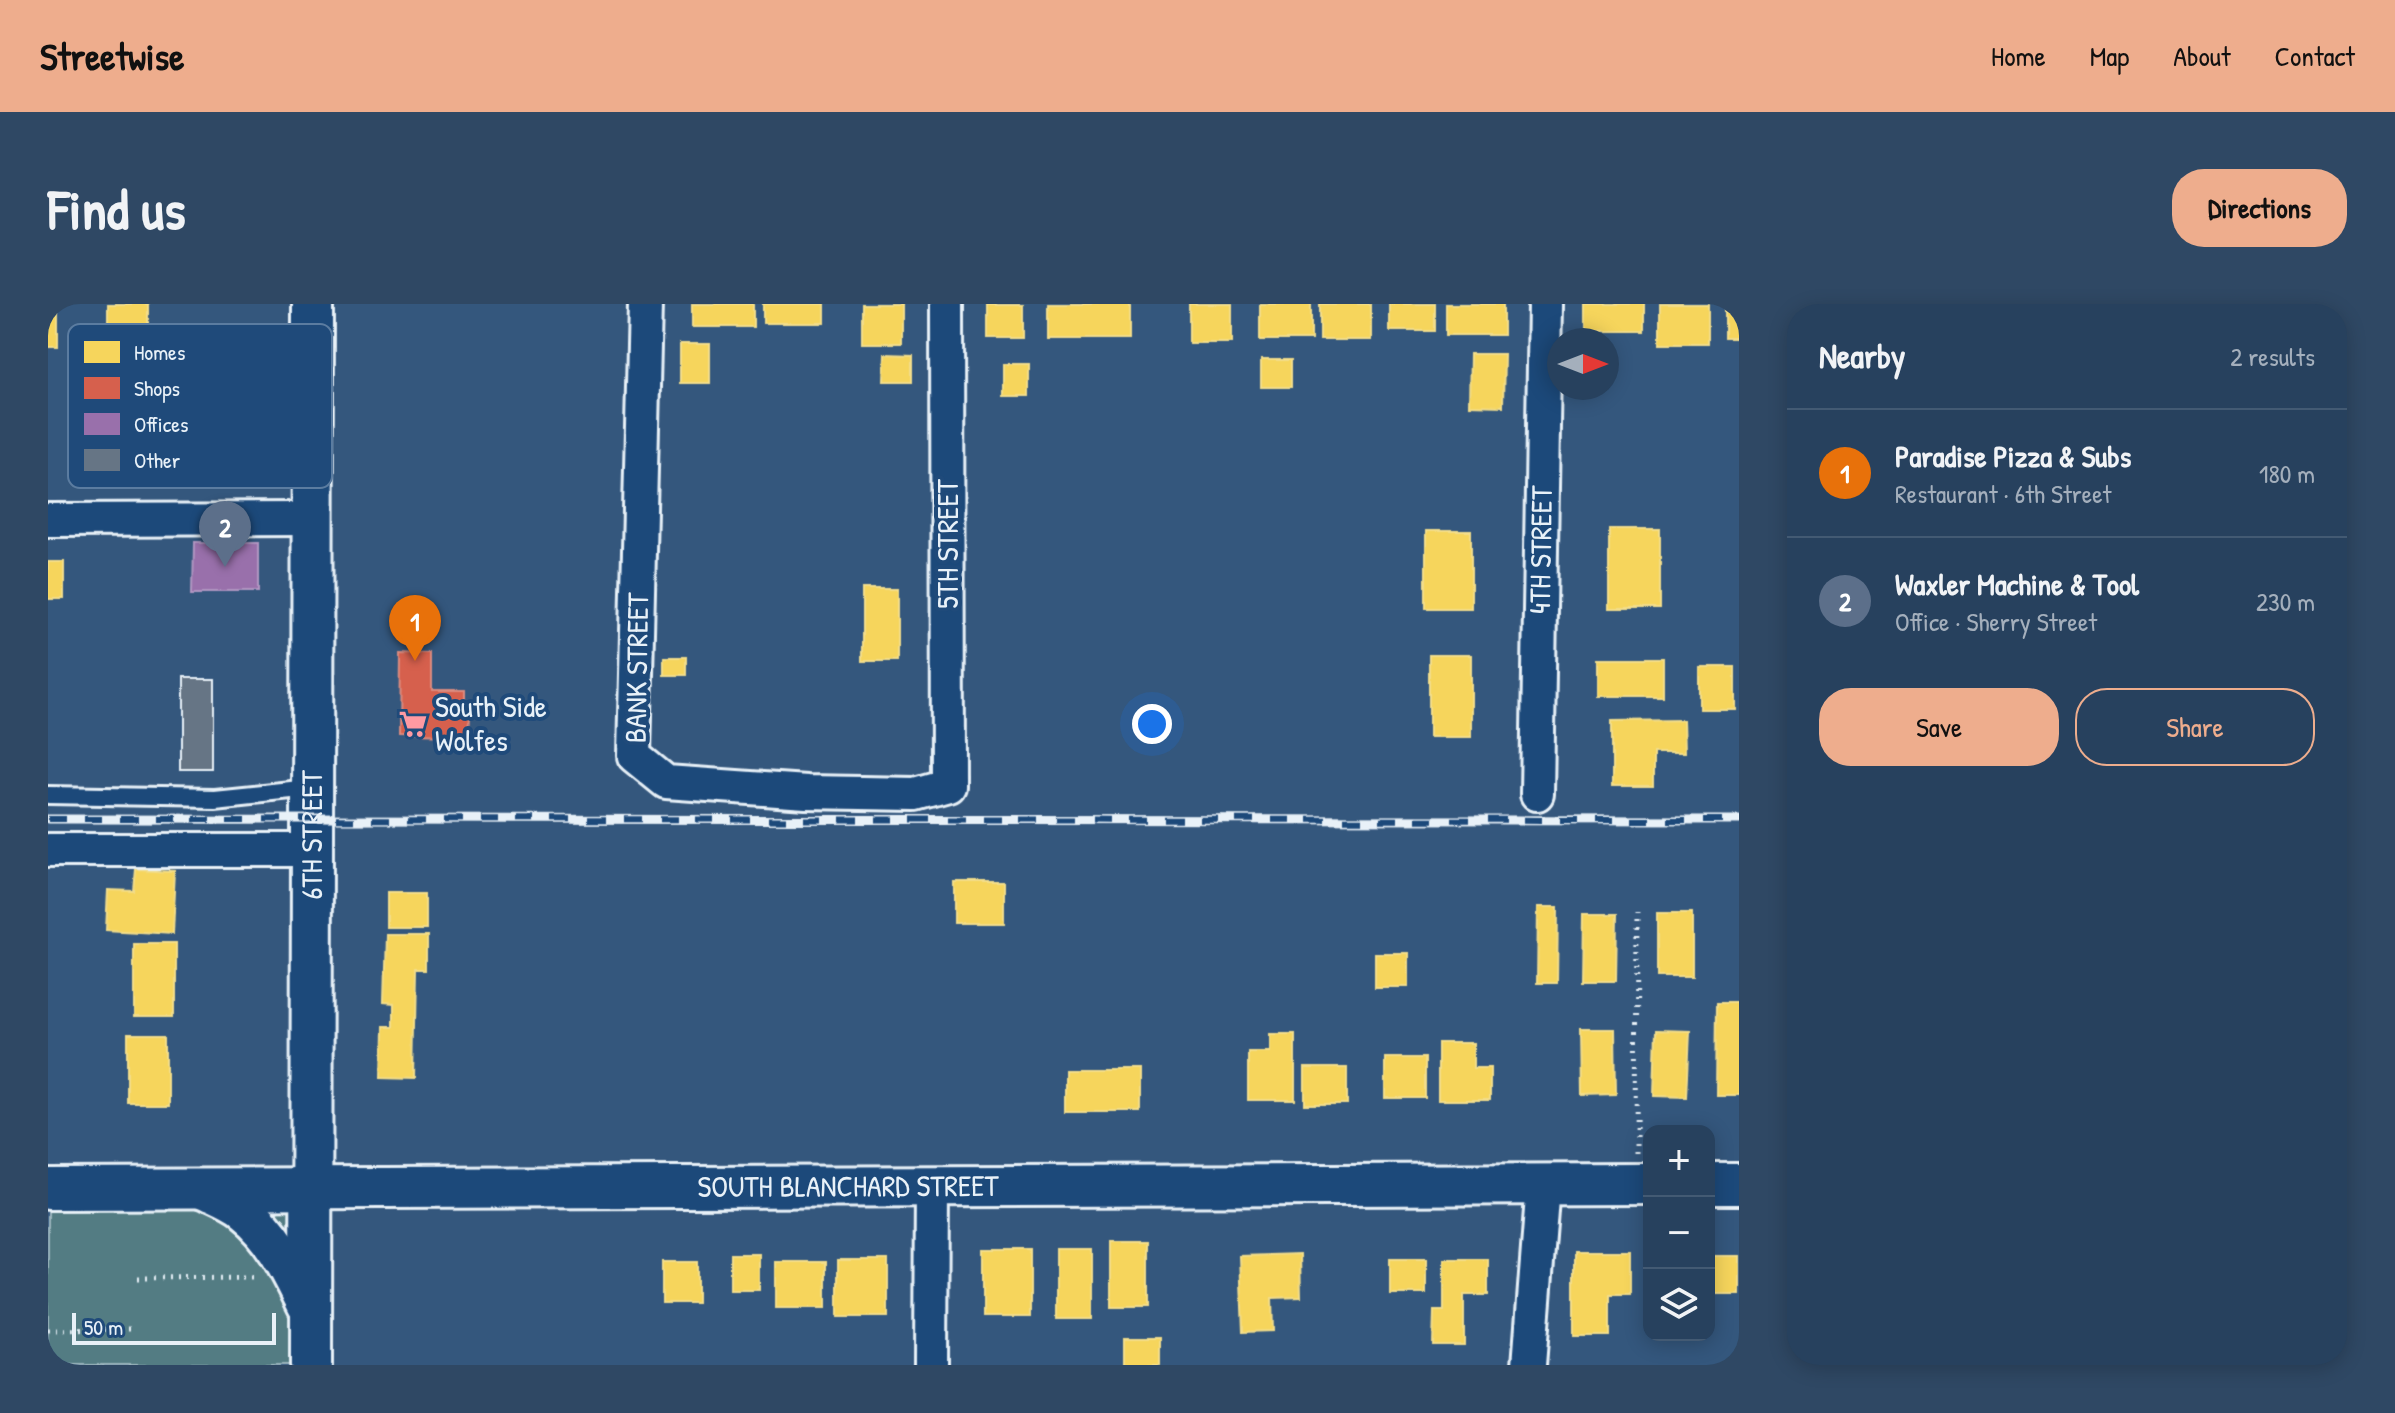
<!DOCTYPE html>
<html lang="en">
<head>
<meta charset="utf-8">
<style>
	:root { --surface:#27415e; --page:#2f4864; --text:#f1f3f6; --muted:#a4afbc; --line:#435a73; --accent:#eead8d }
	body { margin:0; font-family:"Patrick Hand",sans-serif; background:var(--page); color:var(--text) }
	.controls { position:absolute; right:24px; bottom:24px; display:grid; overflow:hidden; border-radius:16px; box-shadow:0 4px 20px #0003 }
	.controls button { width:72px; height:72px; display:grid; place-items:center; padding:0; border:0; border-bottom:2px solid var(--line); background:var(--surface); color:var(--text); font:40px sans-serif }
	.compass { position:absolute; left:1499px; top:24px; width:72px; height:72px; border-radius:50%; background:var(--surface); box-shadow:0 4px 20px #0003; rotate:90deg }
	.scale { position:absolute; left:24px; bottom:20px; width:204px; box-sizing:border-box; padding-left:8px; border:4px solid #e8f1f8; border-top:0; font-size:22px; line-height:28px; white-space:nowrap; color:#e8f1f8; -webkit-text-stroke:6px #1f4a7a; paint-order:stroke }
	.you { position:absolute; left:1104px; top:420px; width:28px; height:28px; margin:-20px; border:6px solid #fff; border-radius:50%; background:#1a73e8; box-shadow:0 0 0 12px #1a73e833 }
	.badge { display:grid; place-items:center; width:52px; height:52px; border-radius:50%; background:var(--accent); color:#fff; font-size:26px; font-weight:700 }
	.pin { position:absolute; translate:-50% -66px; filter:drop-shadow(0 2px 4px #0008) }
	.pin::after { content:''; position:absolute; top:42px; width:28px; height:24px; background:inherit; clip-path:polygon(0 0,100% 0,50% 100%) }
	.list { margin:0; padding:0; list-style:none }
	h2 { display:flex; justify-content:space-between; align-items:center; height:104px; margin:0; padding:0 32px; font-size:34px }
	h2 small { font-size:26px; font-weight:400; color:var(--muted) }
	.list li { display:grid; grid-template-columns:52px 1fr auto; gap:24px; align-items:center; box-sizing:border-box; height:128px; padding:0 32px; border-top:2px solid var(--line) }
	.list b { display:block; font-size:30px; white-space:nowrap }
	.list p { margin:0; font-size:26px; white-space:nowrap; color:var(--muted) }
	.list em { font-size:26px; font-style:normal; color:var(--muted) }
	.actions { display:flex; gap:16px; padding:24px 32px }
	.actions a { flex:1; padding:18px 0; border:2px solid var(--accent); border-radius:32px; text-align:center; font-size:28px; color:var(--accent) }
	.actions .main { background:var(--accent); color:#111 }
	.icon { flex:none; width:44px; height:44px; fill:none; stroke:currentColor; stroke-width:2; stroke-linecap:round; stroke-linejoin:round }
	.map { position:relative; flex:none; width:1691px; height:1061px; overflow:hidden; border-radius:32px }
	header { display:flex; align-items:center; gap:48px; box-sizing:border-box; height:112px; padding:0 40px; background:var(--accent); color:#111 }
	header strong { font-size:38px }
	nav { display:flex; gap:44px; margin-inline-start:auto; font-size:28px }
	.intro { display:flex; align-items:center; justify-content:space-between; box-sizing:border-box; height:192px; padding:0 48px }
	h1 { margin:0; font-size:56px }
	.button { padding:20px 36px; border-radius:32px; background:var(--accent); color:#111; font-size:28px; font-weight:700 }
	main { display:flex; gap:48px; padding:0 48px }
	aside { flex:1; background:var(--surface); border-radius:32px; box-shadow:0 4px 20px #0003 }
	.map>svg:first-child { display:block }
</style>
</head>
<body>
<header>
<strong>Streetwise</strong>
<nav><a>Home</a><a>Map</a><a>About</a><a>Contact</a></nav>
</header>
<div class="intro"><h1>Find us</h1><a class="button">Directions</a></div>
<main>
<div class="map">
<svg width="1691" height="1061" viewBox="0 0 1691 1061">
	<rect width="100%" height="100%" fill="#34577d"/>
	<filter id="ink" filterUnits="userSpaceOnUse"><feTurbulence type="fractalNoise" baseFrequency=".0125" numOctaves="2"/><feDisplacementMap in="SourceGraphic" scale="16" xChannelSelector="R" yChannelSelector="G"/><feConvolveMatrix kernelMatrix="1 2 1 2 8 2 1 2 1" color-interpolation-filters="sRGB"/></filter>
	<g filter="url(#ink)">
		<path fill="#527b83" stroke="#9db6be" stroke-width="2" d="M262,885L263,1061H0V886Z"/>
		<path fill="#f6d55c" stroke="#f2dd8b" stroke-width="2" d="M60,0H100V47H60Z
			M644,0H705V23H644Z
			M715,0H777V19H715Z
			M814,0H853V39H814Z
			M1000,0H1082V35H1000Z
			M1141,0H1184V39H1141Z
			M1212,0H1263V36H1212Z
			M1272,0H1323V36H1272Z
			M1341,0H1387V27H1341Z
			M1398,0H1455V31H1398Z
			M1538,0H1596V27H1538Z
			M1612,0H1660V39H1612Z
			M1677,0H1691V34H1677Z
			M0,1H10V43H0Z
			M940,1H975V34H940Z
			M632,40H662V79H632Z
			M837,50L865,51V77H836Z
			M1422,50H1456L1455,102L1421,101Z
			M1213,56H1243V83H1213Z
			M955,60H981V92H955Z
			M1561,225H1612V305H1561Z
			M1378,227H1423V304H1378Z
			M0,258H16V295H0Z
			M814,285H849V357H814Z
			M1381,351H1423V433H1381Z
			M616,353H638V371H616Z
			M1550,354H1615V392H1550Z
			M1651,363H1687V405H1651Z
			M1635,416L1636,449H1605V482H1564V417Z
			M88,565L127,567L124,630L58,626L60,586L86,587Z
			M906,578H956V619H906Z
			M338,589H379V623H338Z
			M1490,603H1510L1509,679H1489Z
			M1609,609H1644V673H1609Z
			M1536,610H1569L1568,677H1535Z
			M337,630H381V665H370L368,774L334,773L335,723H346V701L335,700Z
			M86,640H126V713H86Z
			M1327,649H1360V683H1327Z
			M1669,698H1691V791H1668Z
			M1533,725H1567L1568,791L1534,792Z
			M1608,726L1642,727L1639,793L1606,792Z
			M80,730H120V799H80Z
			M1222,730H1247V796H1200V748H1222Z
			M1390,739H1425V764H1442V796H1390Z
			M1337,754H1377V794H1337Z
			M1257,764H1299V800H1257Z
			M1017,766H1092V808H1017Z
			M1063,937H1100V1003H1063Z
			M935,945H982V1013H935Z
			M1008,945H1044V1015H1008Z
			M1526,947H1582V990H1562V1032H1526Z
			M682,950H711V986H682Z
			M1252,950L1253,993L1224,994L1225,1027L1195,1028L1192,952Z
			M1661,952H1691V990H1661Z
			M1342,955H1378V990H1342Z
			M1396,955H1440V991H1416V1041H1385L1386,1007H1396Z
			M790,956H840V1013H790Z
			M614,958H649V999H614Z
			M728,958H778V1004H728Z
			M1077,1033H1112V1061H1077Z"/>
		<path fill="#d6604d" stroke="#db8c80" stroke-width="2" d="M352,349L384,350V388H416V408H422L421,433L351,432Z"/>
		<path fill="#9970ab" stroke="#b197c2" stroke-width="2" d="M145,239H210V288H144Z"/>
		<path fill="#667585" stroke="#e8f1f8" stroke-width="2" d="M130,375H165V468H130Z"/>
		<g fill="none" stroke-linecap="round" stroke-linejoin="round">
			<defs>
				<path id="service" d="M0,491L167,494L262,484"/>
				<g id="minor">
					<path d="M597,0L586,452L618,478L758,488L868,490L900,481L899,0"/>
					<path d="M0,216L263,215"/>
					<path id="s1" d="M1489,490L1497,0"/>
					<path d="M0,546H262"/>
					<path d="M883,1061L884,883"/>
					<path d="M1481,1061L1495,880"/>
				</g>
				<g id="tertiary">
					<path d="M1661,880H1691"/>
					<path id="s2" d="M0,885L1601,880"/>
					<path d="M157,886C169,892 185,898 196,907C227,931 243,967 260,1001"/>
					<path id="s3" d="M263,1061L265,0"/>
				</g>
			</defs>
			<use href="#service" stroke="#e8f1f8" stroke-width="22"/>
			<use href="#minor" stroke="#e8f1f8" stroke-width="38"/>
			<use href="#tertiary" stroke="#e8f1f8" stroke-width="46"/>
			<path stroke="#e8f1f8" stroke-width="5" stroke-dasharray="2 6" stroke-linecap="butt" d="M1588,849L1589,608
				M90,974L208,973
				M0,1026L86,1025"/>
			<use href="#service" stroke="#1f4a7a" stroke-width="16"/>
			<use href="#minor" stroke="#1f4a7a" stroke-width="32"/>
			<use href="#tertiary" stroke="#1f4a7a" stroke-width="40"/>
			<defs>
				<path id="rail" d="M0,515L1691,516"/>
			</defs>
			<use href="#rail" stroke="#e8f1f8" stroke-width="9"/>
			<use href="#rail" stroke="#1f4a7a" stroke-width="6" stroke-dasharray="18" stroke-linecap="butt"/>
		</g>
	</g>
	<defs>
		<symbol id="supermarket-bare" viewBox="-9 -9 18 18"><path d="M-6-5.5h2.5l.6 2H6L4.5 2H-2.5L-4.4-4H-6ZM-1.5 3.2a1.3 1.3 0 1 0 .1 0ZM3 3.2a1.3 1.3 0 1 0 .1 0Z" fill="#ff9aa2" stroke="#1f4a7a" stroke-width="2.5" paint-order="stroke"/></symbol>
	</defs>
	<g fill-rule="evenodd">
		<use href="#supermarket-bare" x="345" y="400" width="40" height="40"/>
	</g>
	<g text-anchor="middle" stroke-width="8" stroke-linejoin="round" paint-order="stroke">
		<g font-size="30" fill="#e8f1f8" stroke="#1f4a7a">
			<text transform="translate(900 240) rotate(-90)" y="10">5TH STREET</text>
			<text dy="10" stroke="none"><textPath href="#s1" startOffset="244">4TH STREET</textPath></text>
			<text transform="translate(589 364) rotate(-89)" y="10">BANK STREET</text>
			<text dy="10" stroke="none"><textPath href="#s3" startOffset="530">6TH STREET</textPath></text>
			<text dy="10" stroke="none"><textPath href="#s2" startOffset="800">SOUTH BLANCHARD STREET</textPath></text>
		</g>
		<g font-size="30" fill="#e8f1f8" stroke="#1f4a7a" text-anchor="start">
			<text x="387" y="413">South Side<tspan x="387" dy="34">Wolfes</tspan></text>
		</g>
	</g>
	<rect x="20" y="20" width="264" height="164" rx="12" fill="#1f4a7a" stroke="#5b7ca0" stroke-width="2"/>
	<rect x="36" y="37" width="36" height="22" fill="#f6d55c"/>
	<rect x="36" y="73" width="36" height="22" fill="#d6604d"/>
	<rect x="36" y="109" width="36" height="22" fill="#9970ab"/>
	<rect x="36" y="145" width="36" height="22" fill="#667585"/>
	<g font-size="22" fill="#e8f1f8">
		<text x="86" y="56">Homes</text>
		<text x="86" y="92">Shops</text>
		<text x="86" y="128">Offices</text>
		<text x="86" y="164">Other</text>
	</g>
</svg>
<div class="controls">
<button>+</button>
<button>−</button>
<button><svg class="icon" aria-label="layers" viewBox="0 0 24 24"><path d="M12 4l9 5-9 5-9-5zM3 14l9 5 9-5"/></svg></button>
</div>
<svg class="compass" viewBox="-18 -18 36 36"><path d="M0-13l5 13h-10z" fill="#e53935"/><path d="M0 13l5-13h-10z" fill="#a4afbc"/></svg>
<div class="scale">50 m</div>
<div class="you"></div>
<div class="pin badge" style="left:367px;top:357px;background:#e8710a">1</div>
<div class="pin badge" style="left:177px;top:263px;background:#5c6f8a">2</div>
</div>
<aside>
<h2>Nearby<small>2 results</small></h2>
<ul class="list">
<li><span class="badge" style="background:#e8710a">1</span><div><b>Paradise Pizza &amp; Subs</b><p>Restaurant · 6th Street</p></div><em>180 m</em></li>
<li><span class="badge" style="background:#5c6f8a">2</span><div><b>Waxler Machine &amp; Tool</b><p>Office · Sherry Street</p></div><em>230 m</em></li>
</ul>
<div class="actions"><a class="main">Save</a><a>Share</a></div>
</aside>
</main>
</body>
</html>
